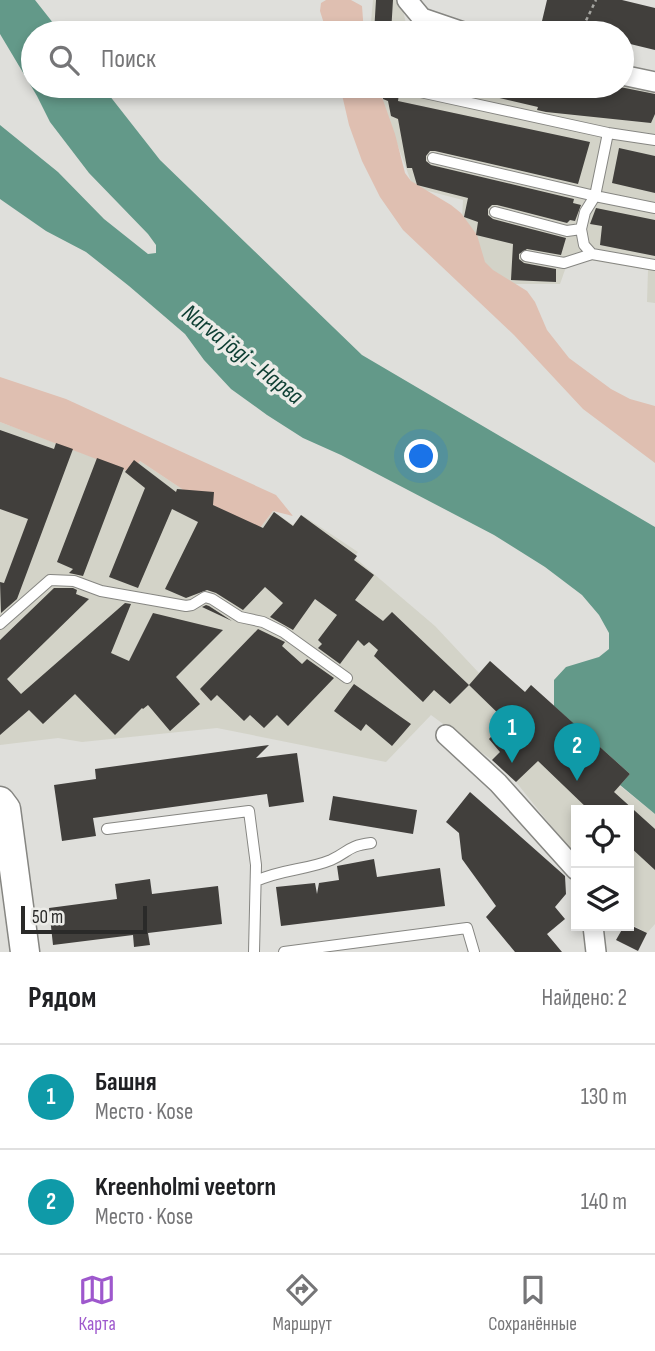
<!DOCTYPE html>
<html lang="ru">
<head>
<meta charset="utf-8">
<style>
	:root { --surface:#fff; --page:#f6f6f6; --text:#202124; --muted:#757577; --line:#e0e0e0; --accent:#9e58cd }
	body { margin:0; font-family:"Sofia Sans Condensed",sans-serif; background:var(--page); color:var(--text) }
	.controls { position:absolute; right:21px; bottom:21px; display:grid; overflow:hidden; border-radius:0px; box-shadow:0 4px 10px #0003 }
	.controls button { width:63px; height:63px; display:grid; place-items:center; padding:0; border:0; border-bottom:2px solid var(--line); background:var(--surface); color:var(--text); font:35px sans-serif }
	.scale { position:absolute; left:21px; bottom:18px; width:126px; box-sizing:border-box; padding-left:7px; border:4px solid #2a2a29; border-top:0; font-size:19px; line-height:24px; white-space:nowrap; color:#2a2a29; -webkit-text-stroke:5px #ecece8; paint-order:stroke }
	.you { position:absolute; left:422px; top:457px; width:24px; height:24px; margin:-18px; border:5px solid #fff; border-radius:50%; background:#1a73e8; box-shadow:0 0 0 10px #1a73e833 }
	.badge { display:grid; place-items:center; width:46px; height:46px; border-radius:50%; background:var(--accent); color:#fff; font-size:23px; font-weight:700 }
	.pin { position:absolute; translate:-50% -58px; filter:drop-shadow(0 2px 4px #0008) }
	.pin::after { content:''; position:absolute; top:37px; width:24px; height:21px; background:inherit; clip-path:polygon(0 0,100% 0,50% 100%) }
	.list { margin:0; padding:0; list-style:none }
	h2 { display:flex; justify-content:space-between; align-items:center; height:91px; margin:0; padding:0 28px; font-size:30px }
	h2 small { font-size:23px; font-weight:400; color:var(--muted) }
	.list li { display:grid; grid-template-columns:46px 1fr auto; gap:21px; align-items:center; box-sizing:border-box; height:105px; padding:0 28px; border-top:2px solid var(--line) }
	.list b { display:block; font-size:26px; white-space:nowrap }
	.list p { margin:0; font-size:23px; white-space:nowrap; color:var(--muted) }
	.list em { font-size:23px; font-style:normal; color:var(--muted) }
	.icon { flex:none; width:38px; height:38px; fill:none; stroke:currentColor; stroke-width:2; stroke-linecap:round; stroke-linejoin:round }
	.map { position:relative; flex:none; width:655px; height:952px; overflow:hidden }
	.search { position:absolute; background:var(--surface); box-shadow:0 4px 10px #0003; left:21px; right:21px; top:21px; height:77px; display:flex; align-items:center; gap:18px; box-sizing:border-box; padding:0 24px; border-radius:38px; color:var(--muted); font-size:26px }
	.sheet { height:301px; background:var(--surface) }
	nav { display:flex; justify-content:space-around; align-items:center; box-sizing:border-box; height:98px; border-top:2px solid var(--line); background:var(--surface); font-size:19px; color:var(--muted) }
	nav a { display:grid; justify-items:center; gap:4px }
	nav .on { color:var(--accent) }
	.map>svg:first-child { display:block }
</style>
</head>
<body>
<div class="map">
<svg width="655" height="952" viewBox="0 0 655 952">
	<rect width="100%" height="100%" fill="#dfdfdb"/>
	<path fill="#d3d3c8" d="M373,0H401L406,24L442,33H370Z
		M622,79L655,87V303L647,302L648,270L589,260L566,267L560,284H509L483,263L462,218L463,200L413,187L376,86H622Z
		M0,422L130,471L140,461L188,493L261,527L273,511L293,525L302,515L358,552L354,557L435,626L479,673L490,661L525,692L531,685L630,774L620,786L655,814V924L647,933L629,923V810H576V857L516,782L492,760L431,715L386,762L217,728L82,742L58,738L0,745Z"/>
	<path fill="#dfbfb1" d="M326,0H351L362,6L364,33H327L320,11L321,3Z
		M340,86H378L395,134L405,173L411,181L451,205L461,213L477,235L485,262L493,270L527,291L535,302L547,330L569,358L611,389L630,399L655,406V463L583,409L514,335L403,230L380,197L362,161L349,125Z
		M0,377L66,399L276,495L293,516L273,511L260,528L188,493L140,461L130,472L0,422Z"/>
	<path fill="#639989" d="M0,0H35L61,33H33V86H102L160,160L362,355L655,527V814L620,785L630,774L554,706V680L566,667L599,657L609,649V633L599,615L582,595L545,567L494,535L341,455L303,438L267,415L231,389L204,360L185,334L129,286L86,252L46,231L0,199V125L58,172L104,219L148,254L156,253V245L148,234L89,173L50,122L37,96L0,34Z"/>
	<path fill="#413f3c" d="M376,0H393L391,33H374Z
		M547,0H622L655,8V50L622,42V33H589L542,21Z
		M384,86H400L398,101L590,142L578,184L435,151H430L426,156V161L431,165L574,199L573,203L581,205L575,221L570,220L567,223L497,205H492L488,209V215L493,219L566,238L561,255L527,249L519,254V259L524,263L556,269V282L511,280L513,244L476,235L478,222L464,217L468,198L417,185L412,168H407L398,119L391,116L388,101L383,99Z
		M471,86H615L655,94V114L651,123L546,112L537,110L538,107L470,91Z
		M619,148L655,156V193L612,183Z
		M596,208L655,220V256L600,245L602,226L590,224Z
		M0,430L54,449L56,443L73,449L17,599L1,613L0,582L4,583L28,519L0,509Z
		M97,458L124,468L83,576L69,573L73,569L57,562Z
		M134,460L176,492L177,489L214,492L213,505L263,528L274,512L293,526L301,515L357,556L354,560L374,575L355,600L383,621L392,612L469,685L450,704L434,690L423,702L374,656L378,650L369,642L364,646L358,640L340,664L318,648L322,644L318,640L337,615L315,599L293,630L270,617L283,603L265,587L243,610L216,593L207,590L186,598L165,589L198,522L172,509L138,588L109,577L145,488L125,472Z
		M54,588H73L77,590L76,594L89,599L7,679L21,694L125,603L131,604L111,653L129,661L153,613L223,630L176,677L200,704L170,731L148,705L143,709L142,708L115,735L75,694L43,724L29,710L0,735V640Z
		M206,605L209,606L232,621L202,607Z
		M258,629L285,642L282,646L302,664L307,659L334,678L288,726L277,715L264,728L250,715L244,721L217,695L211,701L200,689Z
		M490,661L525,692L531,685L630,774L614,792L655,829V870L629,846V810H589L538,761L516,782L492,760L500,752L489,739L506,721L469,685Z
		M354,684L411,724L392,746L366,724L361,731L334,711Z
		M269,745L256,758L297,753L304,802L269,807L267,794L93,818L96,836L62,841L54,785L96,779L95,769Z
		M470,792L565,876L566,894L555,907L565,919L547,934L562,952H515L486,917L496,906L462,859L459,833L446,822Z
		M333,796L417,810L413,834L329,820Z
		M374,859L377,877L440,868L445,906L281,926L276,887L315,883L317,894L319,883L339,880L337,866Z
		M150,879L152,894L218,886L222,924L148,933L150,945L134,947L133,935L53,945L49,908L117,899L115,884Z
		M624,926H632L647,933L638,951L616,940Z"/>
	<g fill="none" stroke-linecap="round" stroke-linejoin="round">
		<defs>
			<path id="lane" d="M407,86L411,90L608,133L655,140
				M608,133L595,196L585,212L581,229L584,245L592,254L655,265
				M433,158L595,196L655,208
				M495,212L567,231L581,229
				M526,256L564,263L592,254
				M0,624L50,580L74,581L101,591L186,606L192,605L205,597L212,599L240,617L263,622L283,632L347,678
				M107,829L249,811L256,865L254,952
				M256,881C282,869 307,870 331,860C349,852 347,846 371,843
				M284,952L467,928L474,952"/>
			<path id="street" d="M407,0L422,18L466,33
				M622,75L655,82
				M446,735L498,783L576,870
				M593,926L596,952"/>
			<path id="secondary" d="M0,801L6,809L25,952"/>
		</defs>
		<use href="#lane" stroke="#868682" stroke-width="12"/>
		<use href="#street" stroke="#868682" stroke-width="22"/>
		<use href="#secondary" stroke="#868682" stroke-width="31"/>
		<path stroke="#a6a6a2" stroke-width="2.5" stroke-dasharray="3.5 3.5" stroke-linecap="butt" d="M580,33L596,0"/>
		<use href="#lane" stroke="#fff" stroke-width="10"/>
		<use href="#street" stroke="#fff" stroke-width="19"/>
		<use href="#secondary" stroke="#fff" stroke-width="28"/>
	</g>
	<g text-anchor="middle" stroke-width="7" stroke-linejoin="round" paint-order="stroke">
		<g font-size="24" font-style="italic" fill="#104034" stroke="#ecece8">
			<text transform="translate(243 354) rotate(38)" y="8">Narva jõgi - Нарва</text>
		</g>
	</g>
</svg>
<div class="controls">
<button><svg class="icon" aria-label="locate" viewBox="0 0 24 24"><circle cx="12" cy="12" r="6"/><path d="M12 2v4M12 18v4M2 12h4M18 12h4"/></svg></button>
<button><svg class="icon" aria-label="layers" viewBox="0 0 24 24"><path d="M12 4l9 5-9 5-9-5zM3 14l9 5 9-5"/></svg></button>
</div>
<div class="scale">50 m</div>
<div class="you"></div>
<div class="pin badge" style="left:512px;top:763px;background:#0f9aa8">1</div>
<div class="pin badge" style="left:577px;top:781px;background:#0f9aa8">2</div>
<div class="search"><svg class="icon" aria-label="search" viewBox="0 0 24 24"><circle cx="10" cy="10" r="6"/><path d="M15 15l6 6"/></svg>Поиск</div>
</div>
<section class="sheet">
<h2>Рядом<small>Найдено: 2</small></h2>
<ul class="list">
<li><span class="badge" style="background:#0f9aa8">1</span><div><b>Башня</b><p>Место · Kose</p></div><em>130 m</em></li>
<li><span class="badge" style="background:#0f9aa8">2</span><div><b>Kreenholmi veetorn</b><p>Место · Kose</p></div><em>140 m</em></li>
</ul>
</section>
<nav>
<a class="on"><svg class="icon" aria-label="map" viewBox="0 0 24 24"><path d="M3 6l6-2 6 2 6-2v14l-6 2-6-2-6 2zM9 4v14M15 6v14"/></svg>Карта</a>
<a><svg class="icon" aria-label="directions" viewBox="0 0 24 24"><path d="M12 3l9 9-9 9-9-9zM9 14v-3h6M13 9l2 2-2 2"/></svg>Маршрут</a>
<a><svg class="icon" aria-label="saved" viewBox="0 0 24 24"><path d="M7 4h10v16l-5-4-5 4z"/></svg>Сохранённые</a>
</nav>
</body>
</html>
